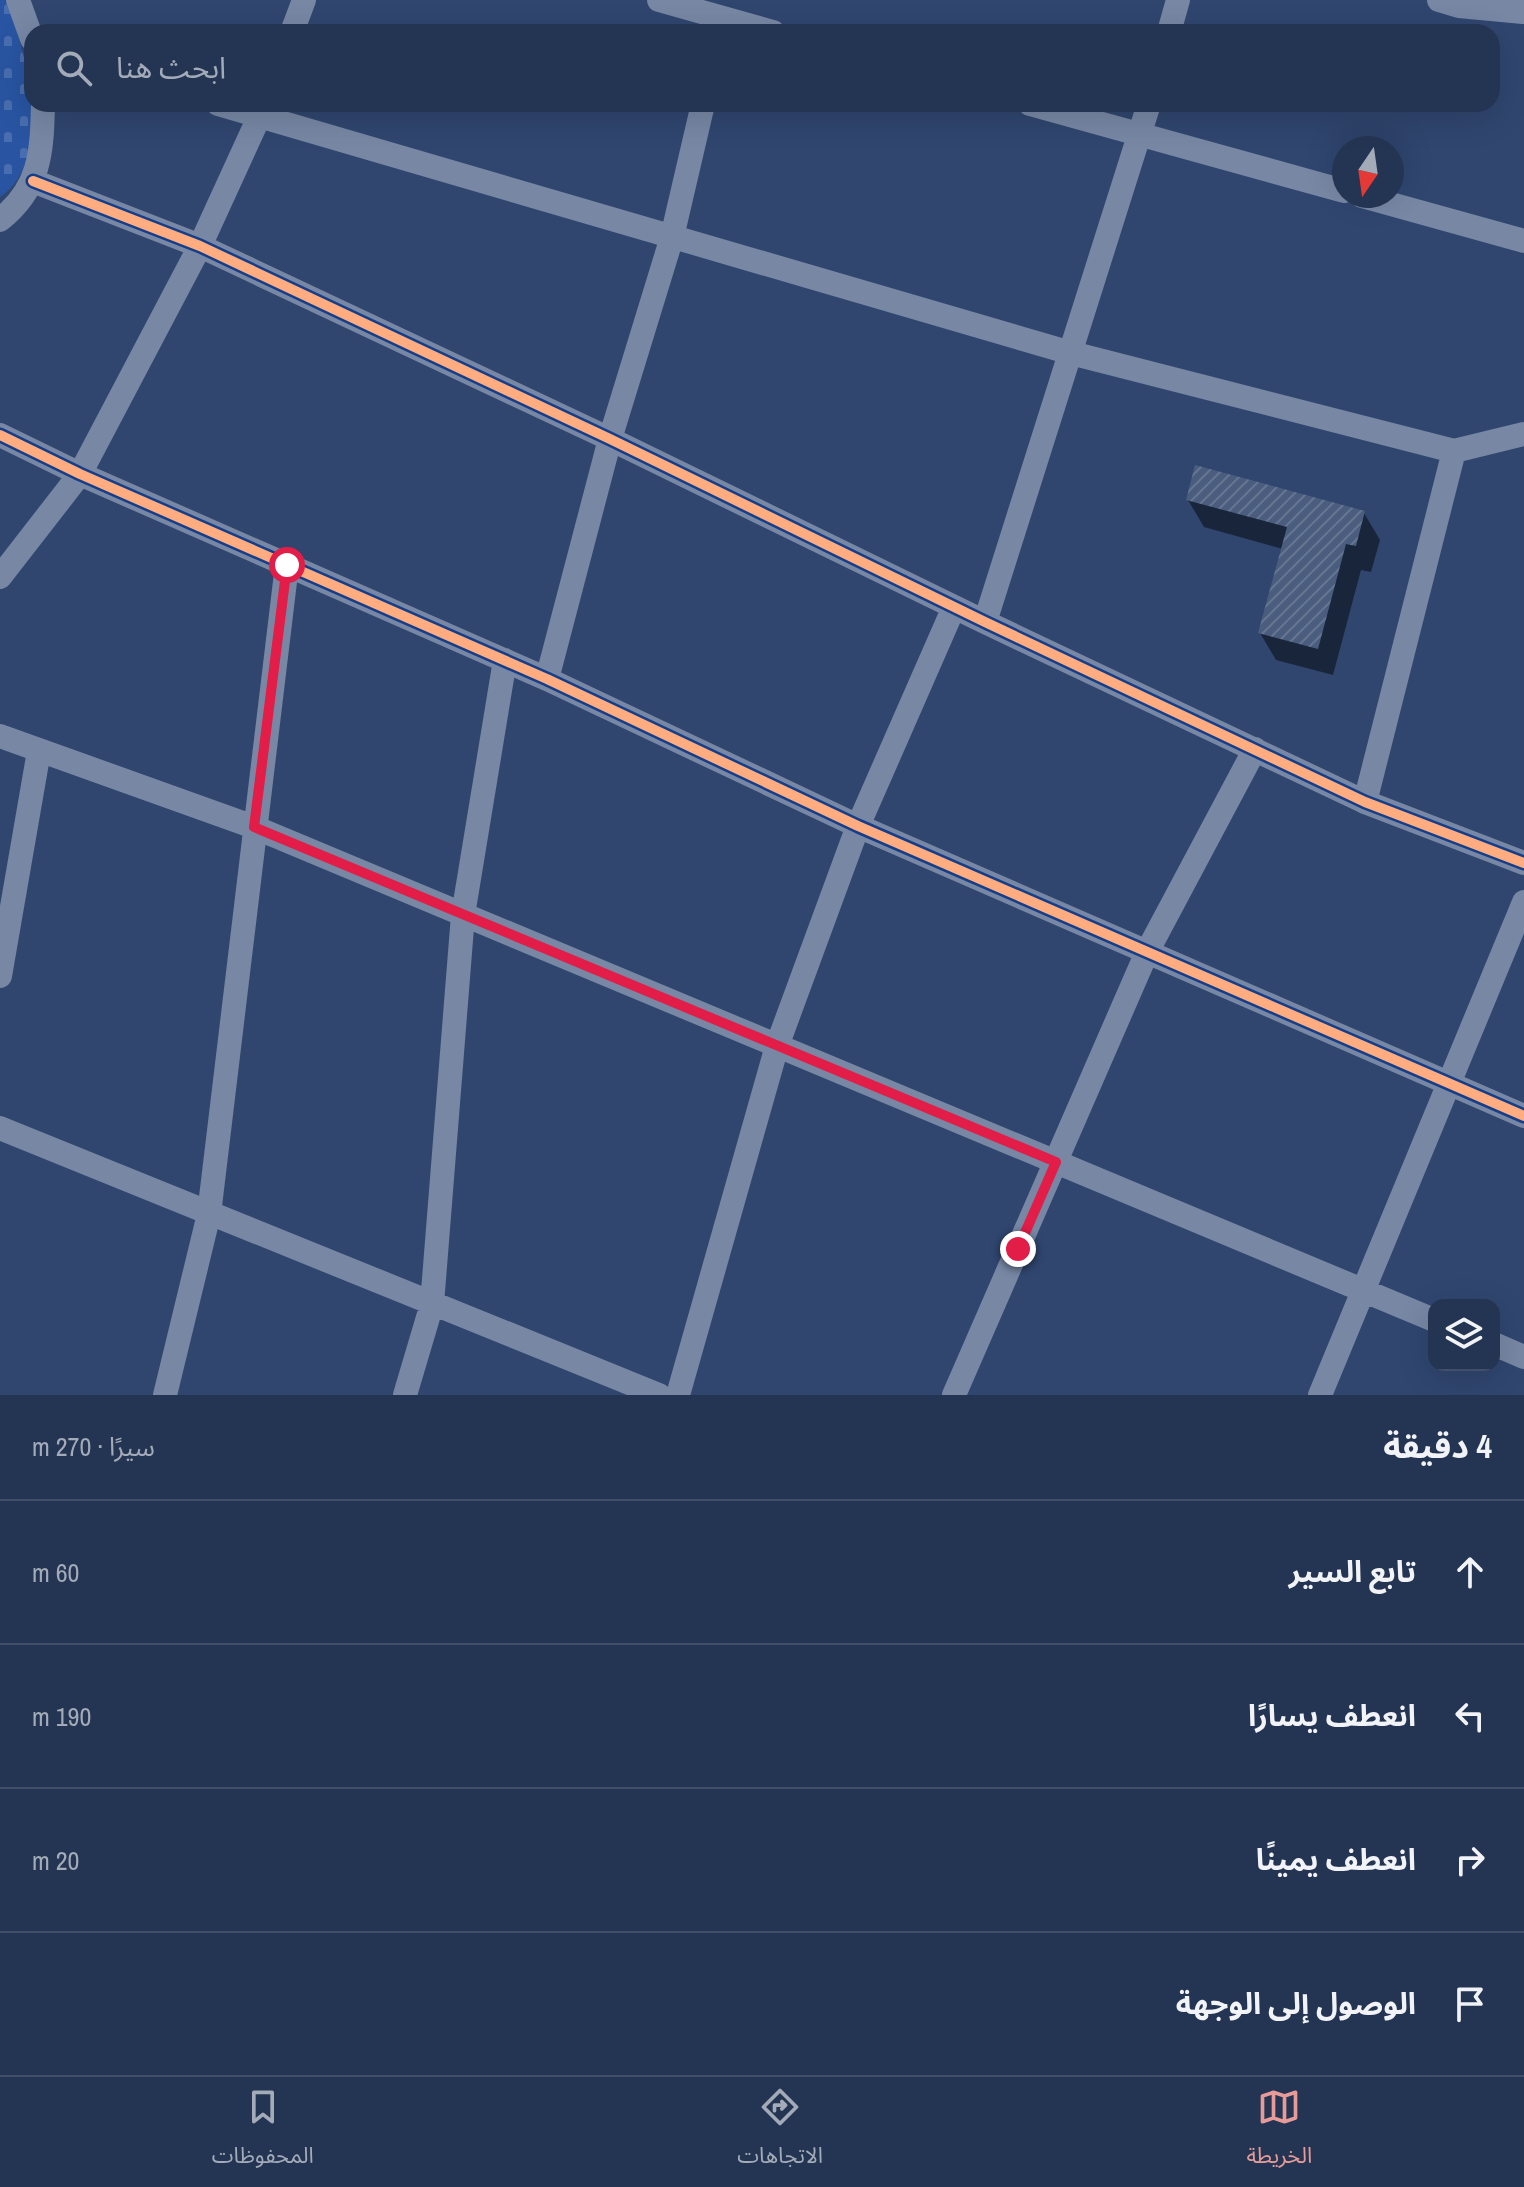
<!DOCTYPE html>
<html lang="ar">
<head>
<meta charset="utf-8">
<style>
	:root { --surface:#243453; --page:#2c3c5a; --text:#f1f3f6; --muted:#a3aab8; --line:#414f6a; --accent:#e69b98 }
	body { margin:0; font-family:"Archivo Narrow","Noto Sans Arabic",sans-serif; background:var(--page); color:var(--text); direction:rtl }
	.controls { position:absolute; right:24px; bottom:24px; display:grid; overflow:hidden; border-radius:16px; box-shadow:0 8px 32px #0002 }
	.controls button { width:72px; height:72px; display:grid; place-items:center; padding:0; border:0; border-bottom:2px solid var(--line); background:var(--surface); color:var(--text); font:40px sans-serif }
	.compass { position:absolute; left:1332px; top:136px; width:72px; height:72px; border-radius:50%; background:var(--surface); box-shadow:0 8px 32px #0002; rotate:193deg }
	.stop { position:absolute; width:24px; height:24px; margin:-18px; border:6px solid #e11d48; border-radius:50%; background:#fff }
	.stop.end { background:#e11d48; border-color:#fff; box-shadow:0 2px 8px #0008 }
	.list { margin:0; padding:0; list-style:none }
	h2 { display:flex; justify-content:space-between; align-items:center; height:104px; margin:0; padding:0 32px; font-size:34px }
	h2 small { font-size:26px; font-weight:400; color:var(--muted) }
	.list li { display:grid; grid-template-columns:52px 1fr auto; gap:24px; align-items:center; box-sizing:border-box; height:144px; padding:0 32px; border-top:2px solid var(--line) }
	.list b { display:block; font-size:30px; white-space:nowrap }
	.list em { font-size:26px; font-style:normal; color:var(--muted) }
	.icon { flex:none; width:44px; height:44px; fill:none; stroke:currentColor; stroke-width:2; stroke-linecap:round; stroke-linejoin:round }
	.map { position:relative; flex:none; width:1524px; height:1395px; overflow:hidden; direction:ltr }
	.search { position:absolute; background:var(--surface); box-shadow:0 8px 32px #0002; left:24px; right:24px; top:24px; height:88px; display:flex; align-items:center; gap:20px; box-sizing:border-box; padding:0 28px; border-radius:24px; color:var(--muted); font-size:30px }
	.sheet { height:680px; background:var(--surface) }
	nav { display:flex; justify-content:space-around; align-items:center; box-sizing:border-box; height:112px; border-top:2px solid var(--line); background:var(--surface); font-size:22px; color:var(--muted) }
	nav a { display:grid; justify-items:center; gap:4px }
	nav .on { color:var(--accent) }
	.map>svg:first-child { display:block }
</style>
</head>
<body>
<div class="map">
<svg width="1524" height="1395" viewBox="0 0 1524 1395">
	<defs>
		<pattern id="cemetery-stones" width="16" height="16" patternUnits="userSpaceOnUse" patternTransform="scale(2)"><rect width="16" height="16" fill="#2854a1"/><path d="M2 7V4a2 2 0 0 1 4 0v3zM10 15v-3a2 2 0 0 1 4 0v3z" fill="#486eaf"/></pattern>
		<pattern id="building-hatch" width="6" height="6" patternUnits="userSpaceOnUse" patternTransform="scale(2)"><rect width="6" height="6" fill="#4a5d7e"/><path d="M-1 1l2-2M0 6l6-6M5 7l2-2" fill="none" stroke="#657591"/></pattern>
	</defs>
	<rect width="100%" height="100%" fill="#30466f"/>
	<path fill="url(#cemetery-stones)" d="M0,0H5C27,50 55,160 0,197Z"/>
	<path fill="#0007" d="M1188,500L1364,513L1380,540L1371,572L1361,570L1333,675L1276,660L1260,633L1283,549L1204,527Z"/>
	<path fill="url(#building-hatch)" d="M1195,465L1365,511L1356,546L1346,544L1318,649L1258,633L1287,527L1186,500Z"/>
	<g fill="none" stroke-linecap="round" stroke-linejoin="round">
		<path stroke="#7787a4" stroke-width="24" d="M18,0L32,39
			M659,0L773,32
			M1439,0L1459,6L1523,12
			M292,32L304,0
			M1169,32L1178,0
			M218,104L1071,353L1454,451L1524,434
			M1030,104L1344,191
			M33,181L200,246L610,439L985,622L1365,802L1524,863
			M1362,196L1524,241
			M0,220C40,188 42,153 43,104
			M0,435L80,474L547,679L858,826L1524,1116
			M0,577L80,474L200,246L265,104
			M985,622L1149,104
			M547,679L610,439L672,237L703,104
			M0,736L254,827L1434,1320
			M1365,802L1454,451
			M0,976L39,751
			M0,1128L659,1395
			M1494,1344L1524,1357
			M165,1395L209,1214L287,565
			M405,1395L432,1304L463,915L505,660
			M678,1395L777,1046L858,826L954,607
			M954,1395L1147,952L1255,749
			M1320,1395L1524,902"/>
		<defs>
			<path id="cycleway" d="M33,181L200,246L610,439L985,622L1365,802L1524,863
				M0,435L80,474L547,679L858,826L1524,1116"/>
		</defs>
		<use href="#cycleway" stroke="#153e8a" stroke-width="15"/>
		<use href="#cycleway" stroke="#ffac80" stroke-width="10"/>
	</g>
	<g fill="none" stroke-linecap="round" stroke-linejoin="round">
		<path stroke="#e11d48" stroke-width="10" d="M287,565L254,827L1056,1162L1018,1249"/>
	</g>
</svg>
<div class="controls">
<button><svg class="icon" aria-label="layers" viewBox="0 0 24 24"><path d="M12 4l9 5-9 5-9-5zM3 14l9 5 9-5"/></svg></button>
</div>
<svg class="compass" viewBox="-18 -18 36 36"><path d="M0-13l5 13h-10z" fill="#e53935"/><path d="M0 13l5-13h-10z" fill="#a3aab8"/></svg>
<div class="stop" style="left:287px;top:565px"></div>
<div class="stop end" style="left:1018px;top:1249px"></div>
<div class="search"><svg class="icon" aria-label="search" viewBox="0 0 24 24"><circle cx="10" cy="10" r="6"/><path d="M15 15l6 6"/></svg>ابحث هنا</div>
</div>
<section class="sheet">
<h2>4 دقيقة<small>سيرًا · 270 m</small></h2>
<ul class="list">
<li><svg class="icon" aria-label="ahead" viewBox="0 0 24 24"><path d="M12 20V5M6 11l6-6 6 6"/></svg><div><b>تابع السير</b></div><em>60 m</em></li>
<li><svg class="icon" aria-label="left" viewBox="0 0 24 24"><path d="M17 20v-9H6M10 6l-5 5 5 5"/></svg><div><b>انعطف يسارًا</b></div><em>190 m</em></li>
<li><svg class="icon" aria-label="right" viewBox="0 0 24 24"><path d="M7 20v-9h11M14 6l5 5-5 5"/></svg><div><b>انعطف يمينًا</b></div><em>20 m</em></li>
<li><svg class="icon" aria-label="arrive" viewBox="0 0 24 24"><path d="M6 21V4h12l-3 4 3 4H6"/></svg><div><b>الوصول إلى الوجهة</b></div></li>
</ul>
</section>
<nav>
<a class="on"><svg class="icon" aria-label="map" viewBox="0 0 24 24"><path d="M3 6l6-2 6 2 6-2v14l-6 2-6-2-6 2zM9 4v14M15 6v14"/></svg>الخريطة</a>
<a><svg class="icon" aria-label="directions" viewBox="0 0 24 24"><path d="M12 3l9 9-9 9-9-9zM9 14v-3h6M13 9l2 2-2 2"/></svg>الاتجاهات</a>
<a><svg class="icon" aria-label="saved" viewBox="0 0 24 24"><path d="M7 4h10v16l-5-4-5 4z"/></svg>المحفوظات</a>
</nav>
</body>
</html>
